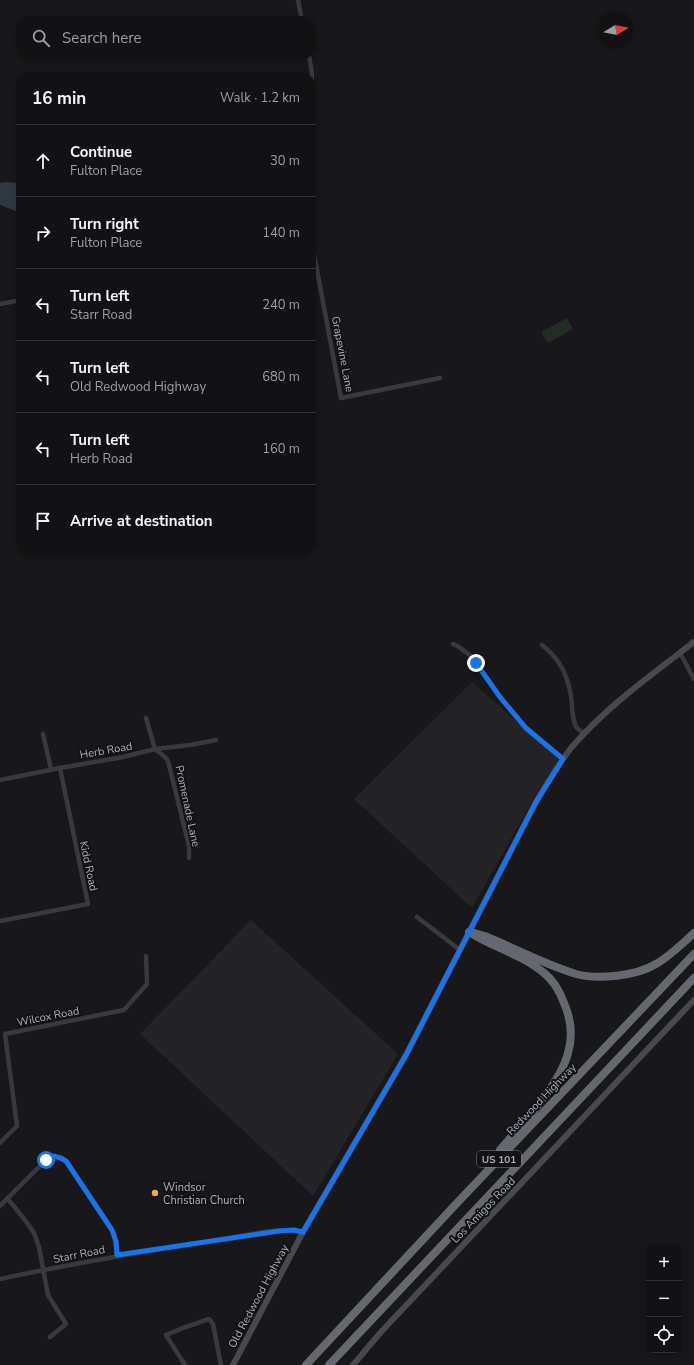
<!DOCTYPE html>
<html lang="en">
<head>
<meta charset="utf-8">
<style>
	:root { --surface:#121214; --page:#1f2022; --text:#f1f3f6; --muted:#9c9ea0; --line:#313234 }
	body { margin:0; font-family:"Nunito Sans",sans-serif; background:var(--page); color:var(--text) }
	.controls { position:absolute; right:12px; bottom:12px; display:grid; overflow:hidden; border-radius:8px; box-shadow:0 2px 6px #0003 }
	.controls button { width:36px; height:36px; display:grid; place-items:center; padding:0; border:0; border-bottom:1px solid var(--line); background:var(--surface); color:var(--text); font:20px sans-serif }
	.compass { position:absolute; left:598px; top:12px; width:36px; height:36px; border-radius:50%; background:var(--surface); box-shadow:0 2px 6px #0003; rotate:80deg }
	.stop { position:absolute; width:12px; height:12px; margin:-9px; border:3px solid #1a73e8; border-radius:50%; background:#fff }
	.stop.end { background:#1a73e8; border-color:#fff; box-shadow:0 1px 4px #0008 }
	.list { margin:0; padding:0; list-style:none }
	h2 { display:flex; justify-content:space-between; align-items:center; height:52px; margin:0; padding:0 16px; font-size:17px }
	h2 small { font-size:13px; font-weight:400; color:var(--muted) }
	.list li { display:grid; grid-template-columns:26px 1fr auto; gap:12px; align-items:center; box-sizing:border-box; height:72px; padding:0 16px; border-top:1px solid var(--line) }
	.list b { display:block; font-size:15px; white-space:nowrap }
	.list p { margin:0; font-size:13px; white-space:nowrap; color:var(--muted) }
	.list em { font-size:13px; font-style:normal; color:var(--muted) }
	.icon { flex:none; width:22px; height:22px; fill:none; stroke:currentColor; stroke-width:2; stroke-linecap:round; stroke-linejoin:round }
	.map { position:relative; flex:none; width:694px; height:1365px; overflow:hidden }
	.search { position:absolute; background:var(--surface); box-shadow:0 2px 6px #0003; left:16px; top:16px; width:300px; height:44px; display:flex; align-items:center; gap:10px; box-sizing:border-box; padding:0 14px; border-radius:16px; color:var(--muted); font-size:15px }
	.panel { position:absolute; background:var(--surface); box-shadow:0 2px 6px #0003; left:16px; top:72px; width:300px; height:484px; border-radius:16px }
	.map>svg:first-child { display:block }
</style>
</head>
<body>
<div class="map">
<svg width="694" height="1365" viewBox="0 0 694 1365">
	<rect width="100%" height="100%" fill="#18181a"/>
	<path fill="#242426" d="M472,682L559,759L538,791L472,908L354,799Z
		M251,920L398,1054L313,1196L140,1034Z"/>
	<path fill="#242c25" d="M567,318L573,329L548,343L541,332Z"/>
	<path fill="#30383f" d="M5,182L21,183V213L0,205V183Z"/>
	<g fill="none" stroke-linecap="round" stroke-linejoin="round">
		<path stroke="#393a3e" stroke-width="4.5" d="M298,0L302,21
			M309,55L312,74L311,87
			M311,238L341,398L440,378
			M0,304L21,300
			M453,644L459,647L471,656L500,697L525,728L563,759
			M542,645C558,658 566,671 570,691C573,701 571,721 577,728C579,730 582,732 585,733
			M680,653L694,679
			M146,718L155,749C160,754 165,755 168,761L189,846V858
			M43,734L51,769
			M0,780L60,768L123,757L155,749L190,745L216,740
			M417,917L460,950
			M0,921L88,904L60,768
			M0,1143L17,1126L5,1034L124,1010L147,984L146,956
			M8,1199L25,1220L34,1233L39,1247L48,1295L66,1324L50,1337
			M0,1206L46,1160L54,1156L61,1157L66,1161L112,1230L115,1241L117,1255
			M0,1279C74,1263 147,1251 222,1239C246,1236 280,1226 303,1232
			M185,1365L166,1335L183,1328L209,1319L213,1324L221,1365"/>
		<path stroke="#47494e" stroke-width="6" d="M233,1365L303,1232L406,1055L536,802C547,783 558,765 571,748C606,707 651,675 694,642
			M353,1365L381,1332L694,1000"/>
		<path stroke="#65686f" stroke-width="8" d="M469,932C493,948 522,954 544,973C553,980 560,992 564,1003C571,1019 573,1036 568,1053C560,1085 521,1125 500,1150
			M474,933L485,936C514,948 546,965 576,974C598,980 636,976 656,964C670,956 682,944 694,933
			M306,1365L457,1203L694,954
			M329,1365L694,978"/>
	</g>
	<g fill="none" stroke-linecap="round" stroke-linejoin="round">
		<path stroke="#1a73e8" stroke-width="5" d="M46,1160L54,1156L60,1158L66,1161L112,1230L116,1241L117,1255L279,1231L294,1230L303,1232L406,1055L536,802L563,759L526,728L500,697L476,663"/>
	</g>
	<circle fill="#e8af41" stroke="#131315" stroke-width="1.5" cx="155" cy="1193" r="4"/>
	<g text-anchor="middle" stroke-width="4" stroke-linejoin="round" paint-order="stroke">
		<rect fill="#131315" stroke="#7d8088" stroke-width="1" x="477" y="1151" width="44" height="16" rx="3"/>
		<g font-size="10" font-weight="bold" fill="#abafb9">
			<text x="499" y="1163">US 101</text>
		</g>
		<g font-size="11" fill="#abafb9" stroke="#131315">
			<text transform="translate(343 354) rotate(79)" y="4">Grapevine Lane</text>
			<text transform="translate(106 750) rotate(-10)" y="4">Herb Road</text>
			<text transform="translate(188 806) rotate(78)" y="4">Promenade Lane</text>
			<text transform="translate(89 866) rotate(78)" y="4">Kidd Road</text>
			<text transform="translate(48 1016) rotate(-11)" y="4">Wilcox Road</text>
			<text transform="translate(541 1099) rotate(-46)" y="4">Redwood Highway</text>
			<text transform="translate(483 1210) rotate(-46)" y="4">Los Amigos Road</text>
			<text transform="translate(79 1254) rotate(-11)" y="4">Starr Road</text>
			<text transform="translate(258 1296) rotate(-62)" y="4">Old Redwood Highway</text>
		</g>
		<g font-size="11" fill="#abafb9" stroke="#131315" text-anchor="start">
			<text x="163" y="1191">Windsor<tspan x="163" dy="13">Christian Church</tspan></text>
		</g>
	</g>
</svg>
<div class="controls">
<button>+</button>
<button>−</button>
<button><svg class="icon" aria-label="locate" viewBox="0 0 24 24"><circle cx="12" cy="12" r="6"/><path d="M12 2v4M12 18v4M2 12h4M18 12h4"/></svg></button>
</div>
<svg class="compass" viewBox="-18 -18 36 36"><path d="M0-13l5 13h-10z" fill="#e53935"/><path d="M0 13l5-13h-10z" fill="#9c9ea0"/></svg>
<div class="stop" style="left:46px;top:1160px"></div>
<div class="stop end" style="left:476px;top:663px"></div>
<div class="search"><svg class="icon" aria-label="search" viewBox="0 0 24 24"><circle cx="10" cy="10" r="6"/><path d="M15 15l6 6"/></svg>Search here</div>
<section class="panel">
<h2>16 min<small>Walk · 1.2 km</small></h2>
<ul class="list">
<li><svg class="icon" aria-label="ahead" viewBox="0 0 24 24"><path d="M12 20V5M6 11l6-6 6 6"/></svg><div><b>Continue</b><p>Fulton Place</p></div><em>30 m</em></li>
<li><svg class="icon" aria-label="right" viewBox="0 0 24 24"><path d="M7 20v-9h11M14 6l5 5-5 5"/></svg><div><b>Turn right</b><p>Fulton Place</p></div><em>140 m</em></li>
<li><svg class="icon" aria-label="left" viewBox="0 0 24 24"><path d="M17 20v-9H6M10 6l-5 5 5 5"/></svg><div><b>Turn left</b><p>Starr Road</p></div><em>240 m</em></li>
<li><svg class="icon" aria-label="left" viewBox="0 0 24 24"><path d="M17 20v-9H6M10 6l-5 5 5 5"/></svg><div><b>Turn left</b><p>Old Redwood Highway</p></div><em>680 m</em></li>
<li><svg class="icon" aria-label="left" viewBox="0 0 24 24"><path d="M17 20v-9H6M10 6l-5 5 5 5"/></svg><div><b>Turn left</b><p>Herb Road</p></div><em>160 m</em></li>
<li><svg class="icon" aria-label="arrive" viewBox="0 0 24 24"><path d="M6 21V4h12l-3 4 3 4H6"/></svg><div><b>Arrive at destination</b></div></li>
</ul>
</section>
</div>
</body>
</html>
